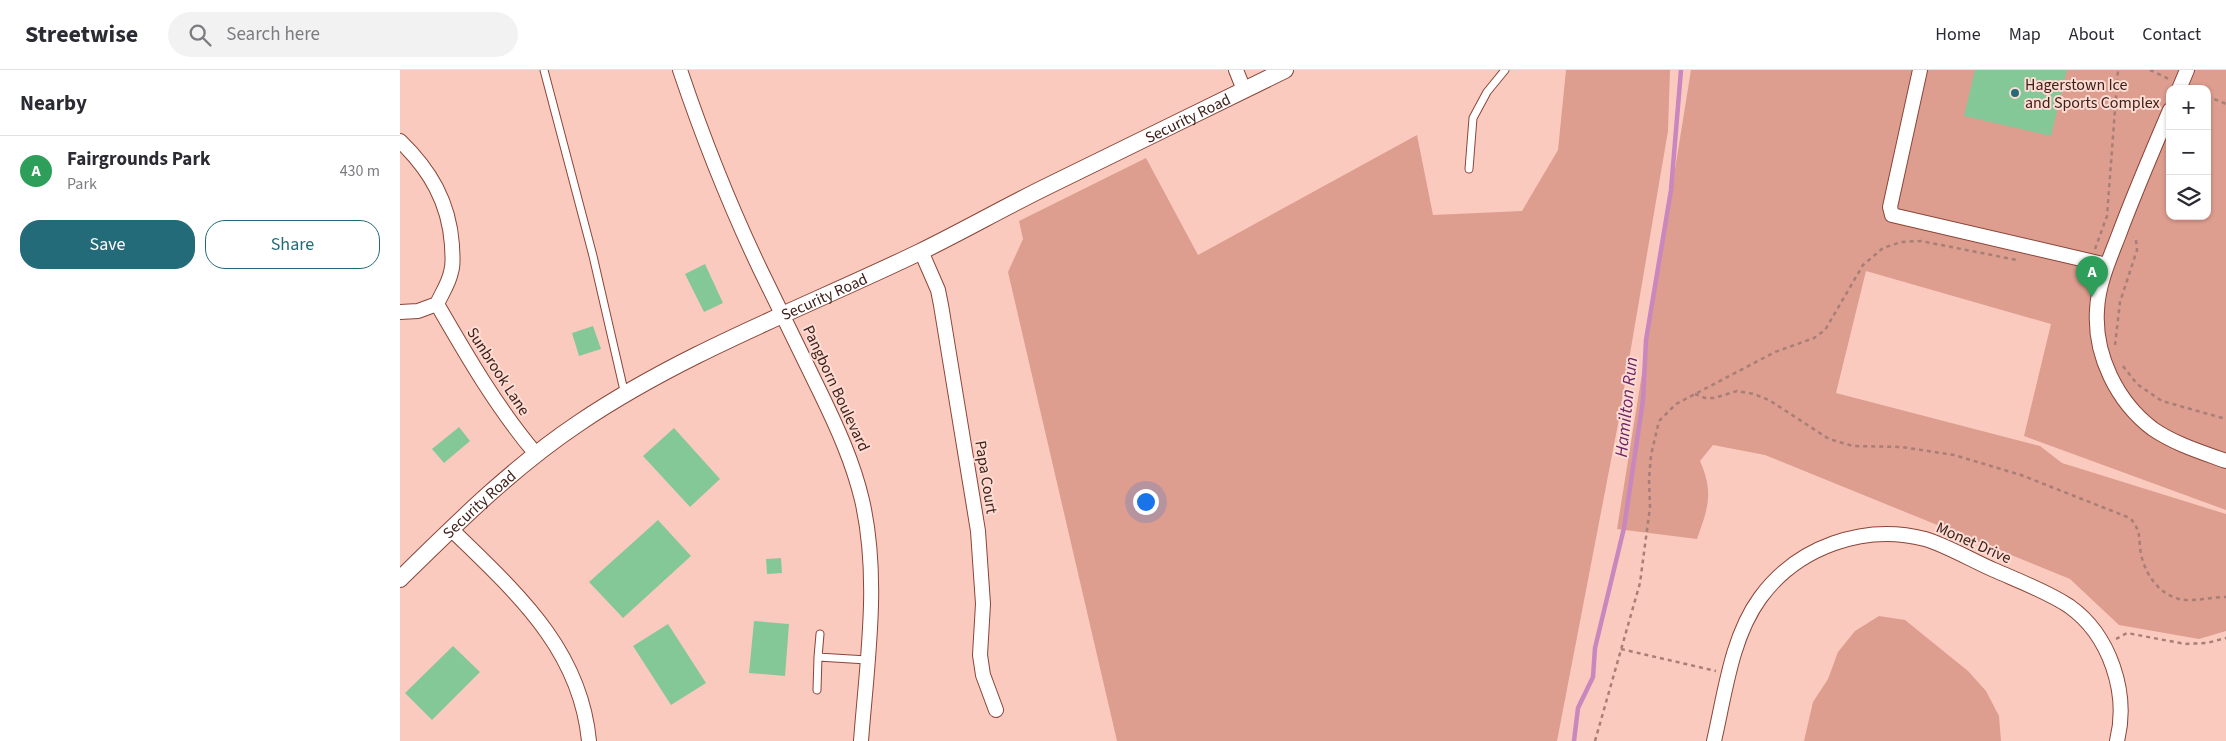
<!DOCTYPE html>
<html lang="en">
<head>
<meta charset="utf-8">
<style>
	:root { --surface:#fff; --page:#f2f2f3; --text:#2b2b33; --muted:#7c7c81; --line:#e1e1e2; --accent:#236b78 }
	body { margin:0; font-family:"Source Sans 3",sans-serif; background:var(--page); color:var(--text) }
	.controls { position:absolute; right:15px; top:15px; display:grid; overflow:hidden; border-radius:10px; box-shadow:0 1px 4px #0004 }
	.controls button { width:45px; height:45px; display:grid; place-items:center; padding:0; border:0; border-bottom:1px solid var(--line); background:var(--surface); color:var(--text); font:25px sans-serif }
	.you { position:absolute; left:745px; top:431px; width:18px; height:18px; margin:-12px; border:4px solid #fff; border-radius:50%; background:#1a73e8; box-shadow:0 0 0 8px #1a73e833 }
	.badge { display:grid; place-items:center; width:32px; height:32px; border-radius:50%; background:var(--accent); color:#fff; font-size:16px; font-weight:700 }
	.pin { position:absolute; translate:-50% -41px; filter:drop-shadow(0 1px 2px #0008) }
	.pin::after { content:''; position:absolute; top:26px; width:18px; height:15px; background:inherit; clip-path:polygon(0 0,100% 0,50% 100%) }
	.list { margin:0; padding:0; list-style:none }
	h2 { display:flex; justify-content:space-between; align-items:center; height:65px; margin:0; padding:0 20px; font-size:21px }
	h2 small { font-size:16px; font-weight:400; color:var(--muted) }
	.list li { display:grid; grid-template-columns:32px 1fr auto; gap:15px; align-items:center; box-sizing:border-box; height:70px; padding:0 20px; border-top:1px solid var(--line) }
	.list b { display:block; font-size:19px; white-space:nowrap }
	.list p { margin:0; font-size:16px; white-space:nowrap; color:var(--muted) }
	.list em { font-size:16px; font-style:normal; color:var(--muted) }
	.actions { display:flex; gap:10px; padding:15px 20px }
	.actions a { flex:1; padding:11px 0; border:1px solid var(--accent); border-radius:20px; text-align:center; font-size:18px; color:var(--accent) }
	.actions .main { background:var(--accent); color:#fff }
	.icon { flex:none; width:28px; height:28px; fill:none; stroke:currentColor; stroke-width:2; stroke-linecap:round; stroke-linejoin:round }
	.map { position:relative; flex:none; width:1826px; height:671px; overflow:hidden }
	header { display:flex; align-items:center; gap:30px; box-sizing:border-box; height:70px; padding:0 25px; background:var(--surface); border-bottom:1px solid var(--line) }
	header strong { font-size:24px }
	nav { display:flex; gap:28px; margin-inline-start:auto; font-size:18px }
	.search { width:350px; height:45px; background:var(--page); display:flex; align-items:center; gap:12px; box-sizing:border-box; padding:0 18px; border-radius:28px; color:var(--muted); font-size:19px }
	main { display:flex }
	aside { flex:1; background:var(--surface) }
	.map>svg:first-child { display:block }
</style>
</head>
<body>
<header>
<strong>Streetwise</strong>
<div class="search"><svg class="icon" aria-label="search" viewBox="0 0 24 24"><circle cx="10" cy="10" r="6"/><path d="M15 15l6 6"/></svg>Search here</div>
<nav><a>Home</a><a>Map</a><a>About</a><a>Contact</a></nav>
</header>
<main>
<aside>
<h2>Nearby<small></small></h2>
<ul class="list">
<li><span class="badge" style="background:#2e9e5b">A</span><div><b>Fairgrounds Park</b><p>Park</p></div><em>430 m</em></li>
</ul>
<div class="actions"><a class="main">Save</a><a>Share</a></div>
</aside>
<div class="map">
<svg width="1826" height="671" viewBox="0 0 1826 671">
	<rect width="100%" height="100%" fill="#fbcabf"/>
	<path fill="#dd9d8f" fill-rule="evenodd" d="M1166,0H1270L1268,61L1218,354L1157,671H717L608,202L623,169L619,151L746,88L798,185L1017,65L1033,145L1122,141L1158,80Z
		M1291,0H1826V440L1624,366L1651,254L1466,201L1436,323L1640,376L1662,393L1826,444V561L1799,569L1719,555L1670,509L1365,385L1313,375L1300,391C1314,423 1308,438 1297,469L1217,459ZM1770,19H1807V146H1770Z
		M1479,546L1505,550L1568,601L1586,621L1599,646L1601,671H1404L1413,632L1428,609L1438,582L1455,561Z"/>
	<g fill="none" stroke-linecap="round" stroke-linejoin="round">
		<path stroke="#c888be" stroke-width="4.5" d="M1174,671L1178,638L1193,607L1195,578L1224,458L1243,330L1246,270L1271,120L1281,0"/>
	</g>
	<path fill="#85c898" d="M1575,0H1667L1651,66L1564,46Z
		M305,194L323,233L304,242L285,204Z
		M193,256L201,279L179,286L172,263Z
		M59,357L70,371L44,393L32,379Z
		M274,358L320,409L290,437L243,386Z
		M258,450L291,486L223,548L189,512Z
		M381,488L382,503L367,504L366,489Z
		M354,551L389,554L385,606L349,603Z
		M268,554L306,613L271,635L233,576Z
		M53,576L80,602L32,650L5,623Z"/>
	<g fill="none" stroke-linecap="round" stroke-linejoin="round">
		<defs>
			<path id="service" d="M144,0L193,186L225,325
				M1069,99L1073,48L1087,22L1105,0
				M418,587L420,564
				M417,620L418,587L467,590"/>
			<path id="minor" d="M280,0C303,68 329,134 360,199C380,240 400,281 420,322C437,357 453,392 462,430C480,508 467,592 461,671
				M836,0L844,20
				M1520,0L1490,137L1492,145L1707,195
				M1779,19L1787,0
				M1770,40C1752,82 1734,124 1718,167C1709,190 1698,215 1697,240C1694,285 1717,332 1753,359C1775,374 1801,382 1826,391
				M0,71C30,100 49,132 52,175C52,184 54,193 51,202C49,213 42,223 37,234L18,241L0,242
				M521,181L538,220L541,235L578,461L583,534L580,585L583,605L596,640
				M37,234C67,286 97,338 136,384
				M51,459C114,521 180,577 189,671
				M1314,671C1325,624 1331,568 1360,528C1397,477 1464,453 1525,469C1546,475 1573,491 1594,500C1619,511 1646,521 1669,536C1710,565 1729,623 1717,671"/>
			<g id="tertiary">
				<path id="s1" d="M0,509C56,454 113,397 179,353C284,282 406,237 520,182C563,161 605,137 648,116C727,77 806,39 885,0"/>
			</g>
		</defs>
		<use href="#service" stroke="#8a4538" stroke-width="9"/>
		<use href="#minor" stroke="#8a4538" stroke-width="16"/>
		<use href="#tertiary" stroke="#8a4538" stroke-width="18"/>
		<path stroke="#a77f76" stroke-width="2.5" stroke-dasharray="4 4" stroke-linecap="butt" d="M1750,0L1769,9
			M1807,26L1826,34
			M1695,179L1707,146L1718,0
			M1715,275L1720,232L1737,180L1736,170L1733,167
			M1723,296L1737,314L1762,331L1826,349
			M1295,324L1305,328H1314L1337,321L1354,324L1369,330L1429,369L1453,376L1502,377L1554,385L1621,405L1730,448C1742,462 1738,467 1741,484C1745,504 1759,524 1779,529C1793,532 1812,527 1826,527
			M1716,569L1727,563L1785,574L1807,573L1826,568
			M1221,579L1316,601
			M1195,671L1240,513L1250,437L1249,409L1251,385L1259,351L1276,334L1375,282L1414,268L1425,260L1463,195L1483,178L1501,172L1521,171L1617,190"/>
		<use href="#service" stroke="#fff" stroke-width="7"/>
		<use href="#minor" stroke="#fff" stroke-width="14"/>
		<use href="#tertiary" stroke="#fff" stroke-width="16"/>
	</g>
	<circle fill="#236b78" stroke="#fddcd4" stroke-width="2" cx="1615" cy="23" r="5"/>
	<g text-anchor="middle" stroke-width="4" stroke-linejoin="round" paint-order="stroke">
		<g font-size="16" fill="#3f211a" stroke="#fddcd4" text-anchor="start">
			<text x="1625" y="20">Hagerstown Ice<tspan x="1625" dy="18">and Sports Complex</tspan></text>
		</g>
		<g font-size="16" fill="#3f211a" stroke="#fddcd4">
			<text dy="6" stroke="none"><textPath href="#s1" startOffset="919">Security Road</textPath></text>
			<text dy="6" stroke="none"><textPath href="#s1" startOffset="514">Security Road</textPath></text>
			<text transform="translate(99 301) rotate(57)" y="6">Sunbrook Lane</text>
			<text transform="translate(437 318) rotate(65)" y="6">Pangborn Boulevard</text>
			<text transform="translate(587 407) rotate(81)" y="6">Papa Court</text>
			<text dy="6" stroke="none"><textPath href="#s1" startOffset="109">Security Road</textPath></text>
			<text transform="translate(1574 472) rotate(24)" y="6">Monet Drive</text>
		</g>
		<g font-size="18" font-style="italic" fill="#6e2366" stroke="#fddcd4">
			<text transform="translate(1226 337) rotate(-84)" y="6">Hamilton Run</text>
		</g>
	</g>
</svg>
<div class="controls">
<button>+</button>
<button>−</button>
<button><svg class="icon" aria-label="layers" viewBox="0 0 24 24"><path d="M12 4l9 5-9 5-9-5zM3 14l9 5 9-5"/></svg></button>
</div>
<div class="you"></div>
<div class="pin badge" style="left:1692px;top:227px;background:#2e9e5b">A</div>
</div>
</main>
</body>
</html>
